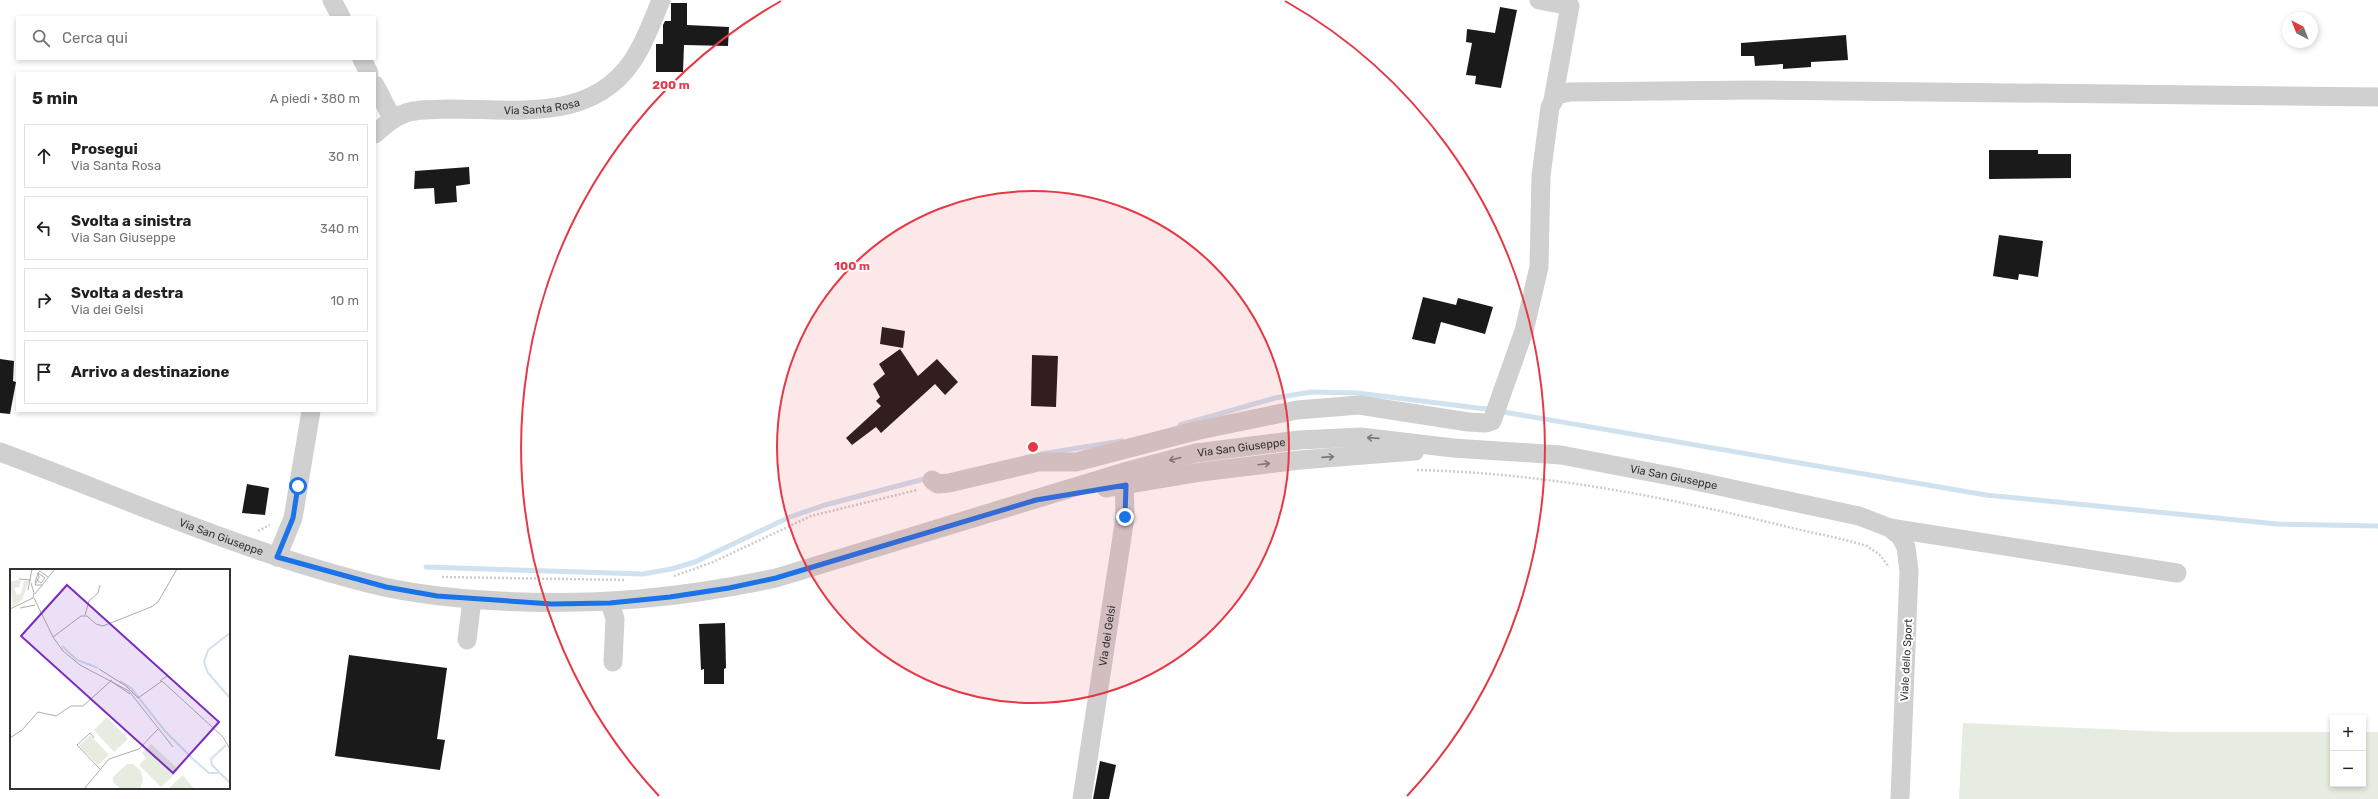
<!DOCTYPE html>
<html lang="it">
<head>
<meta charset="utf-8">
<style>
	:root { --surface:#fff; --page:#f6f6f6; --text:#202124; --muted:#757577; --line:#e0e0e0 }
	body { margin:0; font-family:Rubik,sans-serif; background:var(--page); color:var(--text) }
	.controls { position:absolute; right:12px; bottom:12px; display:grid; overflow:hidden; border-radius:0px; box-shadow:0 2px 6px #0003 }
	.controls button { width:36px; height:36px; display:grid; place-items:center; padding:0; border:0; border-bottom:1px solid var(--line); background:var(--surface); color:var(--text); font:20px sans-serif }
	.compass { position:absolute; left:2282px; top:12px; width:36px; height:36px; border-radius:50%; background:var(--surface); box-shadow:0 2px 6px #0003; rotate:318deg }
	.stop { position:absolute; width:12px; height:12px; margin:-9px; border:3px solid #1a73e8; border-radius:50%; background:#fff }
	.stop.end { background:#1a73e8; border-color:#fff; box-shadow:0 1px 4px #0008 }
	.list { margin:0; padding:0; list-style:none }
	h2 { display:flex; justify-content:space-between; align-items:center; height:52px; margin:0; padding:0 16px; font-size:17px }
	h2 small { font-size:13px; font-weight:400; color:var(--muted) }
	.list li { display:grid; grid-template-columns:26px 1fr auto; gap:12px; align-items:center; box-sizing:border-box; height:64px; margin:0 8px 8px; padding:0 8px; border:1px solid var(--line); border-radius:0px }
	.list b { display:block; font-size:15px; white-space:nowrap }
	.list p { margin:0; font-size:13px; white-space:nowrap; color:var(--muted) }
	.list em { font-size:13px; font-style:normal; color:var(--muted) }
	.icon { flex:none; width:22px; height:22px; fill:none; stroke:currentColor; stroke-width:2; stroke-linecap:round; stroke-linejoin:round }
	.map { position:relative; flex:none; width:2378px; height:799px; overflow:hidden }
	.search { position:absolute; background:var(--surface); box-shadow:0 2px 6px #0003; left:16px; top:16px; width:360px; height:44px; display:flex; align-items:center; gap:10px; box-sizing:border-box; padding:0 14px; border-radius:0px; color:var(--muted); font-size:15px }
	.panel { position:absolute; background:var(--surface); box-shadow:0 2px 6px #0003; left:16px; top:72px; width:360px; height:340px; border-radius:0px }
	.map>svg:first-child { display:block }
</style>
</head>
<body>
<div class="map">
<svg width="2378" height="799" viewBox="0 0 2378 799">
	<rect width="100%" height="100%" fill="#fff"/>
	<path fill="#e6ecdf" d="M1963,723L2174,732H2333V784H2363V732H2378V799H1959Z"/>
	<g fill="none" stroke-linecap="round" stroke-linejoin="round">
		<path stroke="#cfe2ee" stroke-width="5" d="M1180,425L1275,398L1311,392L1357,393L1486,409L1986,495L2277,524L2378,526
			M1041,454L1122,441
			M426,567L643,574L671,569L695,562L790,517L825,505L928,478"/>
	</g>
	<path fill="#1a1a1a" d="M671,3H687V25L729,27L728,46L684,45L683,72H656V44H663V25L665,21H671Z
		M1500,7L1517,10L1501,88L1475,84L1476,76L1466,75L1472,43L1466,42L1467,29L1495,33Z
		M1846,35L1848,60L1811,62V67L1783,69V64L1755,66L1754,56H1741V43Z
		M1989,150H2038V154H2071V178L1989,179Z
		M469,167L470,184L456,186L457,202L435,204L434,188L414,189L415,171Z
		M1999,235L2043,241L2038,277L2019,274L2018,280L1993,276Z
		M1423,297L1456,305L1458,298L1493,307L1485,334L1441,322L1435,344L1412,339Z
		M882,327L905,331L903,348L880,344Z
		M900,349L918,376L937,359L958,382L945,395L935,384L881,433L876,427L852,445L846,438L881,406L876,401L880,397L873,384L885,374L879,364Z
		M1032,355L1058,356L1056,407L1031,406Z
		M0,359L14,361L13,381L16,382L10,414L0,413Z
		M247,484L269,488L265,515L242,513Z
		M725,623L726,668L724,669V684H704V669L701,670L699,624Z
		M349,655L447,668L437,739L445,740L440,770L335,756Z
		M1100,761L1116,765L1109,799H1093Z"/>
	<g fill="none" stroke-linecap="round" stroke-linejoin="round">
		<path stroke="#cdcdcd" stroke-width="2.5" stroke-dasharray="2 2" stroke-linecap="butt" d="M1417,470C1541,473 1656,495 1776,524C1806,532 1838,537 1867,546L1880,555L1889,567
			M258,531L270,525
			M674,576L713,562L811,516L917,490
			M442,577L625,580"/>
		<g stroke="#d0d0d0" stroke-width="19">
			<path d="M332,0L341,17"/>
			<path d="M1539,0L1570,6L1553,100"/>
			<path d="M362,59L369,73"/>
			<path d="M375,85L392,118"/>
			<path id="s1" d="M375,134C402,108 413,110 449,109C519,109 600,124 639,50C648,34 654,17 661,0"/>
			<path id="s2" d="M0,452C127,499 252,556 384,587C422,595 462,599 500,601C596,606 683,598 776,578L1124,472L1196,453L1299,440L1361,437L1453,448L1561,455L1686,479L1859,516L1890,528L1900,536L1906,547L1909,571L1900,799"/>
			<path d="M932,480L938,484L949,483L1038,462H1076L1195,431L1297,410L1359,405L1468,422L1486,423L1492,421L1524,331L1539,267L1541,176L1550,107L1557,95L1569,92L1754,90L2378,97"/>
			<path d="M1106,488L1201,472L1300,460L1415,451"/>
			<path d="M1890,528L2177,573"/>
			<path d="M277,557L293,518L311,411"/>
			<path d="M610,603L615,619L613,662"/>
			<path d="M467,640L472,600"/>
			<path id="s3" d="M1082,799L1125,517L1124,473"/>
		</g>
	</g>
	<defs><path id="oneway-shaft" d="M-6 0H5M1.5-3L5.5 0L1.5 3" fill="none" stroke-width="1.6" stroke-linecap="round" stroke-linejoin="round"/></defs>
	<g stroke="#7a7a7a">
		<use href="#oneway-shaft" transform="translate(1373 438) rotate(-176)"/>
		<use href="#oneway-shaft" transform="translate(1328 457) rotate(-4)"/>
		<use href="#oneway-shaft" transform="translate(1175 459) rotate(166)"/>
		<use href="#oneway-shaft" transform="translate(1264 464) rotate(-7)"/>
	</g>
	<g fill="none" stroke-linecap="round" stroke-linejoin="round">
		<path stroke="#1a73e8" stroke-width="5" d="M298,486L293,518L277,557L386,587L437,596L552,604L610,603L670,597L729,588L776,578L1036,500L1126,485L1125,517"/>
	</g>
	<circle cx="1033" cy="447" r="256" fill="#e63946" fill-opacity=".12"/>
	<g fill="none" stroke="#e63946" stroke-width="2">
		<circle cx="1033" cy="447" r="256"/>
		<path d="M659 796A512 512 0 0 1 781 1M1285 1A512 512 0 0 1 1407 796"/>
	</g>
	<g text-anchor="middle" stroke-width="4" stroke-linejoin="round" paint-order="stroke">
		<g font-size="11" fill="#333" stroke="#fff">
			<text dy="4" stroke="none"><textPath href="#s1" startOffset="174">Via Santa Rosa</textPath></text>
			<text dy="4" stroke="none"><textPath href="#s2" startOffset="1286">Via San Giuseppe</textPath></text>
			<text dy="4" stroke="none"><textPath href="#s2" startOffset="1722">Via San Giuseppe</textPath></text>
			<text dy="4" stroke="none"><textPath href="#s2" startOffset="237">Via San Giuseppe</textPath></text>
			<text dy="4" stroke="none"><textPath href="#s3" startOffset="165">Via dei Gelsi</textPath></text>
			<text transform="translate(1906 660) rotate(-87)" y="4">Viale dello Sport</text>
		</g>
	</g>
	<g transform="translate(10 569)">
		<rect width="220" height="220" fill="#fff"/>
		<path d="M8,11L11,12L9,18L4,19L7,26L11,25L14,12H19L12,31L3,38L0,13ZM97,148L118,170L104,183L84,161ZM80,166L99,186L88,196L69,177ZM141,175L169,201L151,218L129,196L136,189L132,184ZM117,195H123L131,202L133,210L130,220H111L103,213V208ZM173,206L184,220H158Z" fill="#e6ecdf"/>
		<path fill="none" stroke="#cfe2ee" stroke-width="2" d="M220,64L198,81L194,93L198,104L220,129M52,77L67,91L88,99M110,112L121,119L155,162L184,191L199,204H210L220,214M210,204L202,196L201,190L216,176"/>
		<path fill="none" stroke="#adadad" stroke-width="1" d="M9,10L21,11M25,14L28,4L35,9L31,14L27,11M33,16H25L29,8L28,4L30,2L38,8M18,21L22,0M25,25L45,0M24,29L43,68L53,82L70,96L119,122L163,178M10,39L25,36M0,40L23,29L24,24L21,14M75,46L79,32L88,24L90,16M43,68L71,47H77L86,55L93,57L141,38L148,33L167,0M89,100L116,117L128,129L152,112L213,168L220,180M150,112L157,107L155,104M102,113L120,125M0,169L12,161L28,143L46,147L61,137H73L102,111M84,169L80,164L67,176L90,200M74,220L99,190L129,180L148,160"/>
		<path fill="#7b2cbf" fill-opacity="0.15" stroke="#7b2cbf" stroke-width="2" d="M57,16L209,153L163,204L11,67Z"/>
		<rect width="220" height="220" fill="none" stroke="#333" stroke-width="2"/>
	</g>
	<circle cx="1033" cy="447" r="6" fill="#e63946" stroke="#fff" stroke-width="2"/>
	<g font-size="12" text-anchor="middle" font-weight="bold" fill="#e63946" stroke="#fff" stroke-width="4" stroke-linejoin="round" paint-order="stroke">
		<text x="671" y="89">200 m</text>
		<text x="852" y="270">100 m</text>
	</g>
</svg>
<div class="controls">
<button>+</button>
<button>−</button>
</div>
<svg class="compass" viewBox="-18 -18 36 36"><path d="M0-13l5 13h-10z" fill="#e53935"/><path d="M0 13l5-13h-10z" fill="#757577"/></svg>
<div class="stop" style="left:298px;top:486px"></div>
<div class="stop end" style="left:1125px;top:517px"></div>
<div class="search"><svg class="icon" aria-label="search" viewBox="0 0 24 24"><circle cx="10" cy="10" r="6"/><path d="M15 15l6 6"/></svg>Cerca qui</div>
<section class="panel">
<h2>5 min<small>A piedi · 380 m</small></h2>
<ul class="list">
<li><svg class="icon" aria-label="ahead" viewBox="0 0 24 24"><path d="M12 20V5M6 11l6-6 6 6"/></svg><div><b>Prosegui</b><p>Via Santa Rosa</p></div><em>30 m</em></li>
<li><svg class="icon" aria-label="left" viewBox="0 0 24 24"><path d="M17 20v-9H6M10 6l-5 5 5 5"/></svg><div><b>Svolta a sinistra</b><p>Via San Giuseppe</p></div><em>340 m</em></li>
<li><svg class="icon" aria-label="right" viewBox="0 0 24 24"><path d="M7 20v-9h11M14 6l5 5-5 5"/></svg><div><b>Svolta a destra</b><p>Via dei Gelsi</p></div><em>10 m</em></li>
<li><svg class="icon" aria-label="arrive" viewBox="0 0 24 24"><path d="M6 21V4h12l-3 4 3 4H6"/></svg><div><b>Arrivo a destinazione</b></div></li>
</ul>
</section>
</div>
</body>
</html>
